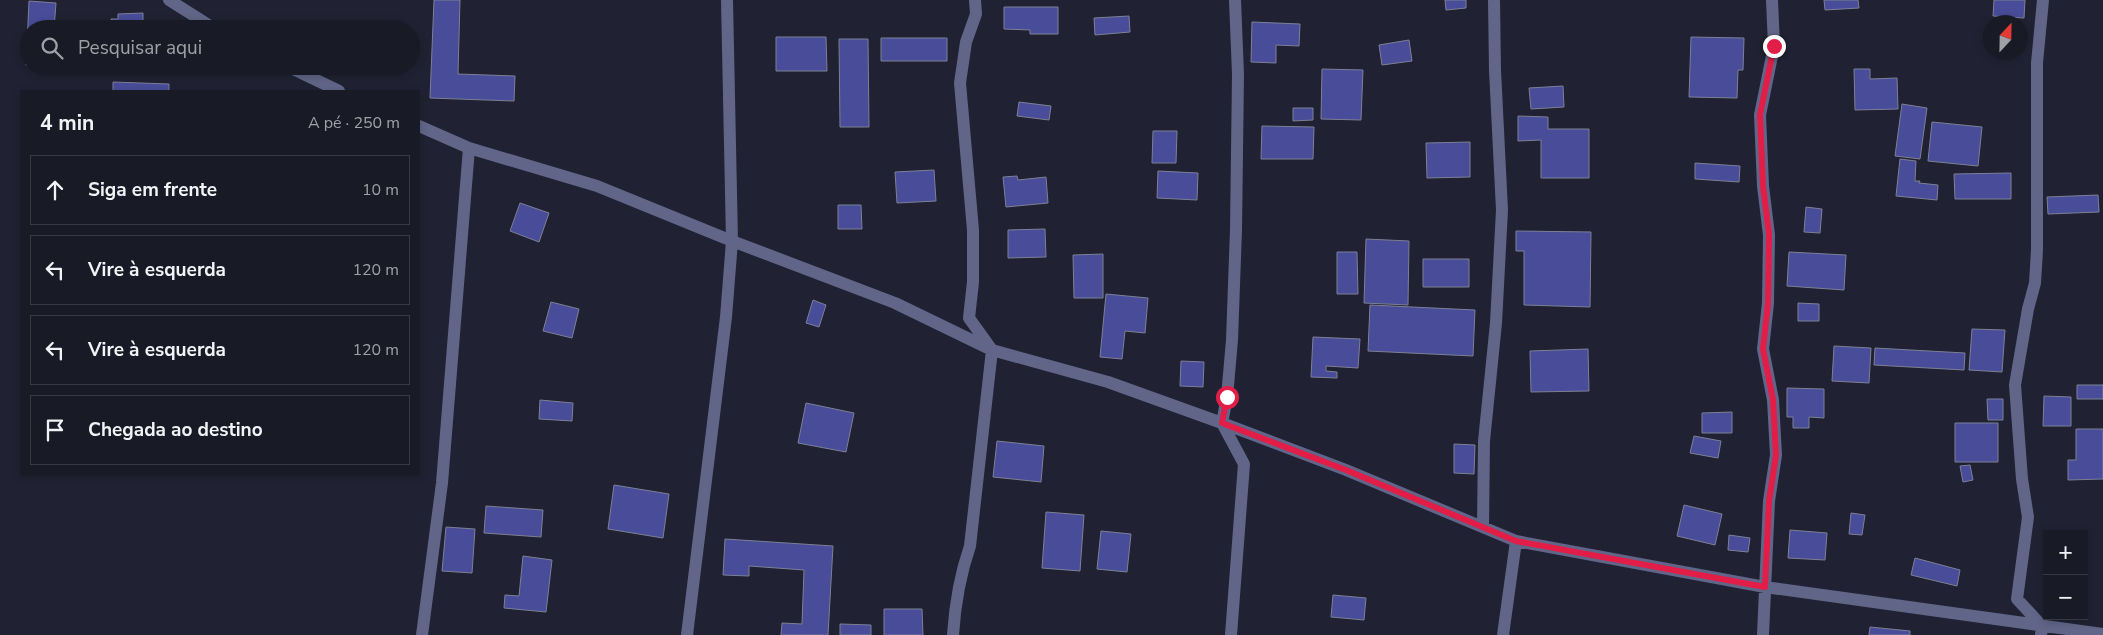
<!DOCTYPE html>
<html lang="pt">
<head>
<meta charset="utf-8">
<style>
	:root { --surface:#181a26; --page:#252732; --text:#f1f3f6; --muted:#9fa1a7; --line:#363843 }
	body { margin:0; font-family:"Nunito Sans",sans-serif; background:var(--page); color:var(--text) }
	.controls { position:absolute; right:15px; bottom:15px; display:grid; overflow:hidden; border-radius:0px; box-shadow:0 2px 8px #0003 }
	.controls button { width:45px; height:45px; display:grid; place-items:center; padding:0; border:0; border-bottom:1px solid var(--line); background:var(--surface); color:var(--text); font:25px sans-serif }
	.compass { position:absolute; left:1983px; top:15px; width:45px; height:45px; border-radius:50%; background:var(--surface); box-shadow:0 2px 8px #0003; rotate:22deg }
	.stop { position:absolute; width:15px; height:15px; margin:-11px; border:4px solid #e11d48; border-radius:50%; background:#fff }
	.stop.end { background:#e11d48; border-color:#fff; box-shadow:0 1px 5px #0008 }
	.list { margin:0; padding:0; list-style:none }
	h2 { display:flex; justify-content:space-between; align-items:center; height:65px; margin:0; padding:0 20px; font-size:21px }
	h2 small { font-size:16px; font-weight:400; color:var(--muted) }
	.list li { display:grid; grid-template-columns:32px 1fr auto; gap:15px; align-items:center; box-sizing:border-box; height:70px; margin:0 10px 10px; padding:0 10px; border:1px solid var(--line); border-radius:0px }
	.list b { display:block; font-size:19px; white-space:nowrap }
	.list em { font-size:16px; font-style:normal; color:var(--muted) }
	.icon { flex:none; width:28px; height:28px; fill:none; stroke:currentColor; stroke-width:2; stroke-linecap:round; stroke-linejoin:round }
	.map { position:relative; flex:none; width:2103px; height:635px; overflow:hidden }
	.search { position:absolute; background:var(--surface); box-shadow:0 2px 8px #0003; left:20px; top:20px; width:400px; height:55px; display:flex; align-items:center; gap:12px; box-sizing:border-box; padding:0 18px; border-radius:28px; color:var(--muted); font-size:19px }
	.panel { position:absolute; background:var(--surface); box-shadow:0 2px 8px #0003; left:20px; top:90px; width:400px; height:385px; border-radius:0px }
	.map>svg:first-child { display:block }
</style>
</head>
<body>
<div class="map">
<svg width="2103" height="635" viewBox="0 0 2103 635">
	<rect width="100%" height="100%" fill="#202233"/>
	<path fill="#494c98" stroke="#7d8095" d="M434,0H460L458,74L515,76L514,101L430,98Z
		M1445,0H1466V8L1446,10Z
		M1824,0H1858L1859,8L1825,10Z
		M1994,0H2025L2024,18L1993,16Z
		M29,1L56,3L54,29H29V65H26Z
		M1004,7H1058V34H1030V30L1004,29Z
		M143,13V25L168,27V29H101V26H111V19H118V14Z
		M1129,16L1130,32L1095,35L1094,18Z
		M1252,22L1300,24L1299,46L1276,45V63L1251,62Z
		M776,37H826L827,71H776Z
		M1691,37L1744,38L1743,70H1738L1737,98L1689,97Z
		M881,38H947V61H881Z
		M839,39H868L869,127H840Z
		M1409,40L1412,61L1382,65L1379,45Z
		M1322,69L1363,70L1361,120L1321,119Z
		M1854,69H1870V79L1897,78L1898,109L1855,110Z
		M113,82L169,84V91H113Z
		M1563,86L1564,107L1531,109L1529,88Z
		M1019,102L1051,106L1049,120L1017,116Z
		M1902,104L1927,108L1920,159L1895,156Z
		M1293,108H1313V120L1293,121Z
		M1518,116L1548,117V129H1589V178H1541V140L1518,141Z
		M1932,122L1982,127L1978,166L1928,161Z
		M1262,126L1314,127L1313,159H1261Z
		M1153,131H1177L1176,163H1152Z
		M1470,142V177L1427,178L1426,143Z
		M1900,159L1916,161L1915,181H1920L1919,183L1938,185L1937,200L1896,196Z
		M1695,163L1740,166L1739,182L1695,179Z
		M934,170L936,201L897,203L895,172Z
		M1158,171L1198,173L1197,200L1157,198Z
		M2011,173V199H1955L1954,174Z
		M1017,176L1018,180L1046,177L1048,203L1006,207L1003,177Z
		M2098,195L2099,212L2048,214L2047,197Z
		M520,203L549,213L539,242L510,231Z
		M838,205H861L862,229H838Z
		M1806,207L1822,209L1820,233L1804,232Z
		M1045,229L1046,257L1008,258V230Z
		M1516,231L1591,232L1590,307L1524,305V251H1516Z
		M1366,239L1409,241L1408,305L1364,303Z
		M1337,252H1357L1358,294H1337Z
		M1789,252L1846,255L1844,290L1787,286Z
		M1103,254V298H1074L1073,255Z
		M1423,259H1469V287H1423Z
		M1106,294L1148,298L1145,333L1125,331L1122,359L1100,357Z
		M813,300L826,305L819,327L806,323Z
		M551,302L579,309L572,338L543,331Z
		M1798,303L1819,304V321H1798Z
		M1370,305L1475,310L1473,356L1368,351Z
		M1972,329L2005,330L2002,372L1969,370Z
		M1313,337L1360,339L1358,368L1326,366V371L1337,372V378L1311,377Z
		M1834,346L1871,348L1869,383L1832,381Z
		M1875,348L1965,353L1964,370L1874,365Z
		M1588,349L1589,391L1531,392L1530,351Z
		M1181,361L1204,362L1203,387L1180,386Z
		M2077,385H2103V399H2077Z
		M1787,388L1824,389V418L1809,417V428H1793V417H1787Z
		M2044,396L2071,397V426H2043Z
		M1987,399H2003V420H1988Z
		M540,400L573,403L572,421L539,419Z
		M806,403L854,413L846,452L798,443Z
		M1732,412V433H1702V413Z
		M1955,423H1998V462H1955Z
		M2076,429H2103V479L2068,480V460H2076Z
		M1694,436L1721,441L1718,458L1690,453Z
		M997,441L1044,446L1041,482L993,477Z
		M1454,444L1475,445L1474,474L1454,473Z
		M1970,465L1973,480L1963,482L1960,466Z
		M614,485L669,494L663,538L608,529Z
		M1684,505L1722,514L1715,545L1677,536Z
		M486,506L543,510L541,537L484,533Z
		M1046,512L1084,515L1080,571L1042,568Z
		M1851,513L1865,515L1862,535L1849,534Z
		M446,527L475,529L472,573L442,571Z
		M1790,530L1827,533L1825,560L1788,558Z
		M1101,531L1131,534L1127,572L1097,569Z
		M1729,535L1750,538L1748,552L1728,550Z
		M725,539L833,546L828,635H781L782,623L802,624L804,570L749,566V576L723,575Z
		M523,556L552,560L546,612L504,608L505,595L519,596Z
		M1915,558L1960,570L1957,586L1911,575Z
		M1333,595L1366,598L1364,620L1331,617Z
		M884,609H922L923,635H884Z
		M840,624L871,625V635H840Z
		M1870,627L1910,631V635H1869Z"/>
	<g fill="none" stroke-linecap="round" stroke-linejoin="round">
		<path stroke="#616688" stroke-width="12" d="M169,0L215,29
			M287,66L339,91
			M419,126L469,148L597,186L732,241L895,303L992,350L1108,382L1222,423L1346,470L1516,541L1765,587L2103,634
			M1483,527L1484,441L1496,323L1502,210L1495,70L1494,0
			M422,635L442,483L469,148
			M687,635L726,317L732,241L727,0
			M953,635C955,604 960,575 970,546L992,350L969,318L973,282V230L960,83L966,42L976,14L975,0
			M1231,635L1244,464L1222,423L1227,397L1232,340L1236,230L1238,74L1235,0
			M1503,635L1516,541
			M1763,635L1769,501L1776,455L1773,400L1763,349L1768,303L1769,235L1763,186L1760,115L1774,46L1772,0
			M2041,635L2042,626L2017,599L2028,517L2022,479L2015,385L2028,309L2035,283L2037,250V63L2043,0"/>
	</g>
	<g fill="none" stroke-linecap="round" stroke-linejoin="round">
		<path stroke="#e11d48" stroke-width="6" d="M1227,397L1222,423L1346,470L1516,541L1765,587L1769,501L1776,455L1773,400L1763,349L1768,303L1769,234L1763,186L1760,115L1774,46"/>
	</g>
</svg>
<div class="controls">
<button>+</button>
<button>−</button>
</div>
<svg class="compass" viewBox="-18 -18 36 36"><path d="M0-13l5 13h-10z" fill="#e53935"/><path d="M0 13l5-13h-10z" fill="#9fa1a7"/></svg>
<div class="stop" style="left:1227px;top:397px"></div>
<div class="stop end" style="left:1774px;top:46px"></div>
<div class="search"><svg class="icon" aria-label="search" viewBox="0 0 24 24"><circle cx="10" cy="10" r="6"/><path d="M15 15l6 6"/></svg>Pesquisar aqui</div>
<section class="panel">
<h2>4 min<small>A pé · 250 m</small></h2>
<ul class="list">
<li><svg class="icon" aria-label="ahead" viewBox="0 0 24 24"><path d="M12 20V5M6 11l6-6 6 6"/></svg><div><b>Siga em frente</b></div><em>10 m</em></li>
<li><svg class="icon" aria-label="left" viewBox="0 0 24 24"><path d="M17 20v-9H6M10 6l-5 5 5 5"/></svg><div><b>Vire à esquerda</b></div><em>120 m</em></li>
<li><svg class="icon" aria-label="left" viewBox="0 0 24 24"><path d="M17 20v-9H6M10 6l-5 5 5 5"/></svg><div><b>Vire à esquerda</b></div><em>120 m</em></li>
<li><svg class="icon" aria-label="arrive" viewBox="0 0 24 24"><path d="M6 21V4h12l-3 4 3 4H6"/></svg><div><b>Chegada ao destino</b></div></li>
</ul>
</section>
</div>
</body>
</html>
